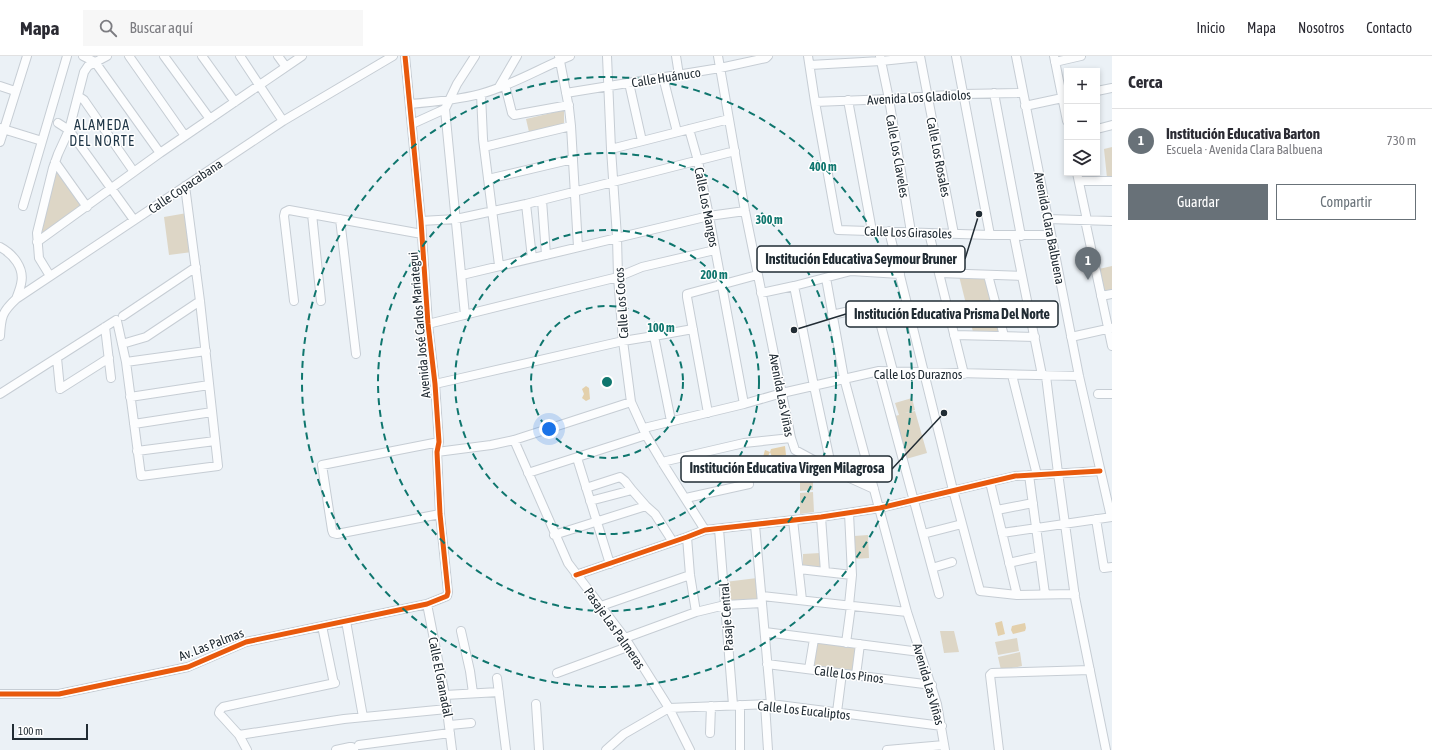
<!DOCTYPE html>
<html lang="es">
<head>
<meta charset="utf-8">
<style>
	:root { --surface:#fff; --page:#f7f7f7; --text:#2b2b33; --muted:#7c7c81; --line:#e1e1e2; --accent:#687178 }
	body { margin:0; font-family:"Asap Condensed",sans-serif; background:var(--page); color:var(--text) }
	.controls { position:absolute; right:12px; top:12px; display:grid; overflow:hidden; border-radius:0px; box-shadow:0 2px 6px #0003 }
	.controls button { width:36px; height:36px; display:grid; place-items:center; padding:0; border:0; border-bottom:1px solid var(--line); background:var(--surface); color:var(--text); font:20px sans-serif }
	.scale { position:absolute; left:12px; bottom:10px; width:76px; box-sizing:border-box; padding-left:4px; border:2px solid #212c34; border-top:0; font-size:11px; line-height:14px; white-space:nowrap; color:#212c34; -webkit-text-stroke:3px #fff; paint-order:stroke }
	.you { position:absolute; left:549px; top:373px; width:14px; height:14px; margin:-10px; border:3px solid #fff; border-radius:50%; background:#1a73e8; box-shadow:0 0 0 6px #1a73e833 }
	.badge { display:grid; place-items:center; width:26px; height:26px; border-radius:50%; background:var(--accent); color:#fff; font-size:13px; font-weight:700 }
	.pin { position:absolute; translate:-50% -33px; filter:drop-shadow(0 1px 2px #0008) }
	.pin::after { content:''; position:absolute; top:21px; width:14px; height:12px; background:inherit; clip-path:polygon(0 0,100% 0,50% 100%) }
	.list { margin:0; padding:0; list-style:none }
	h2 { display:flex; justify-content:space-between; align-items:center; height:52px; margin:0; padding:0 16px; font-size:17px }
	h2 small { font-size:13px; font-weight:400; color:var(--muted) }
	.list li { display:grid; grid-template-columns:26px 1fr auto; gap:12px; align-items:center; box-sizing:border-box; height:64px; padding:0 16px; border-top:1px solid var(--line) }
	.list b { display:block; font-size:15px; white-space:nowrap }
	.list p { margin:0; font-size:13px; white-space:nowrap; color:var(--muted) }
	.list em { font-size:13px; font-style:normal; color:var(--muted) }
	.actions { display:flex; gap:8px; padding:12px 16px }
	.actions a { flex:1; padding:9px 0; border:1px solid var(--accent); border-radius:0px; text-align:center; font-size:14px; color:var(--accent) }
	.actions .main { background:var(--accent); color:#fff }
	.icon { flex:none; width:22px; height:22px; fill:none; stroke:currentColor; stroke-width:2; stroke-linecap:round; stroke-linejoin:round }
	.map { position:relative; flex:none; width:1112px; height:694px; overflow:hidden }
	header { display:flex; align-items:center; gap:24px; box-sizing:border-box; height:56px; padding:0 20px; background:var(--surface); border-bottom:1px solid var(--line) }
	header strong { font-size:19px }
	nav { display:flex; gap:22px; margin-inline-start:auto; font-size:14px }
	.search { width:280px; height:36px; background:var(--page); display:flex; align-items:center; gap:10px; box-sizing:border-box; padding:0 14px; border-radius:0px; color:var(--muted); font-size:15px }
	main { display:flex }
	aside { flex:1; background:var(--surface) }
	.map>svg:first-child { display:block }
</style>
</head>
<body>
<header>
<strong>Mapa</strong>
<div class="search"><svg class="icon" aria-label="search" viewBox="0 0 24 24"><circle cx="10" cy="10" r="6"/><path d="M15 15l6 6"/></svg>Buscar aquí</div>
<nav><a>Inicio</a><a>Mapa</a><a>Nosotros</a><a>Contacto</a></nav>
</header>
<main>
<div class="map">
<svg width="1112" height="694" viewBox="0 0 1112 694">
	<rect width="100%" height="100%" fill="#ebf1f6"/>
	<path fill="#ddd6c6" d="M564,54V69L529,76L526,63Z
		M1112,91V122H1107L1104,93Z
		M55,113L82,150L38,182Z
		M187,157L192,196L169,199L164,161Z
		M1112,210V234L1104,236L1099,213Z
		M959,220L985,221L1000,278L973,276Z
		M912,342L915,354L905,357L915,355L927,397L906,403L895,360L899,359L895,347Z
		M813,414V434L800,435V416Z
		M813,436L814,456L800,458V437Z
		M868,479L869,502L855,503L854,480Z
		M820,497L821,512L803,510V498Z
		M757,522L758,544L727,546L725,526Z
		M940,575H954L959,596L944,597Z
		M1017,582L1019,595L998,599L995,586Z
		M815,585L858,590L855,615L812,609Z
		M1020,596L1022,610L1001,614L998,601Z"/>
	<path fill="#e3d0ac" d="M586,330L589,332L590,343L586,345L582,342L584,338L582,333Z
		M785,390L786,399L772,401L770,396L764,409L767,410L765,414L760,412L765,394L770,396L771,393Z
		M1002,565L1005,578L998,580L995,567Z
		M1025,567L1026,572L1025,575L1013,578L1011,574L1012,570Z"/>
	<g fill="none" stroke-linecap="round" stroke-linejoin="round">
		<defs>
			<path id="minor" d="M83,0L95,6L160,97
				M129,0L185,80
				M164,0L210,63
				M202,0L235,46
				M240,0L283,65
				M278,0L286,11
				M559,0L569,52L571,70L578,191
				M607,0L611,93L617,181L618,221L623,285L631,346L646,379L662,406L705,474
				M676,0L679,19
				M718,0L745,155L791,382L795,394L832,414L874,433
				M808,0L815,46L838,174L990,179H1051
				M880,0L889,43L911,176
				M920,0L954,178
				M956,0L990,179
				M1016,0L1079,320L1111,461
				M1054,0L1067,65
				M1055,6L1081,0
				M810,9L881,5L920,1
				M663,21L677,76
				M629,27L642,85
				M505,29L512,57L514,59L569,49
				M0,30L15,35
				M499,31L517,0
				M1097,35L1112,32
				M566,37L720,12L766,2L768,0
				M994,37L1021,180
				M481,38L483,83L499,209
				M78,40L84,44L134,116
				M848,44L872,175
				M815,46L889,43L963,38L1022,37
				M410,48C434,46 457,44 480,38C511,30 540,12 570,0
				M1025,50L1067,41
				M445,53L465,259
				M58,67L69,74L134,164
				M412,68L445,53L457,28L475,0
				M0,72L42,85
				M689,73L698,105L709,160L744,348
				M1097,73L1112,69
				M0,86L27,0
				M484,91L571,70
				M611,93L729,63
				M55,106L87,151
				M1077,117L1087,164
				M488,123L573,103
				M1079,125H1112
				M542,144L546,199
				M526,148L532,202
				M23,150L67,0
				M312,158L321,245
				M340,163L356,298
				M1048,163L1112,165
				M1085,164L1112,290
				M421,165L456,163L526,148L735,95
				M889,175L953,434L980,535L1017,539L1075,538
				M929,177L964,318
				M1014,180L1042,319
				M37,186L160,97L302,0
				M0,191C13,198 25,212 21,228C20,233 18,238 16,243
				M939,217L1022,220
				M462,219L709,160L745,155
				M988,219L1004,280
				M50,220L39,202L37,177L53,112L58,98L69,74L84,16L88,10L107,0
				M826,222L844,322L907,556L937,648L945,694
				M794,230L814,330L832,414
				M761,237L794,230L851,215L900,218
				M1101,240L1112,238
				M294,245L284,160L285,156L289,154L422,178
				M877,255L893,315
				M832,259L854,254L908,256
				M123,260L196,211
				M117,265L126,306L141,420L218,410L200,245L185,130
				M428,268L618,221L642,211L715,194
				M105,271L111,322
				M954,279L1035,281
				M0,280C1,261 2,256 16,243L283,65L393,0
				M1071,281L1112,272
				M122,288L146,281L200,245
				M57,302L60,333L109,302
				M126,306L206,295
				M879,315L939,538
				M1012,319L1037,419
				M1046,320L1058,417L1075,541L1106,694
				M435,328L623,285L654,280
				M0,338L116,264
				M1098,338H1112
				M130,341L209,329
				M708,357L687,241V238L757,219
				M671,365L654,280L693,273
				M134,368L212,356
				M644,372L744,348L782,337L879,315L1079,320
				M514,384L568,507L625,582L669,652L690,694
				M439,386L322,409L332,474L333,477L337,478L440,458
				M137,395L215,385
				M437,396L491,389L514,384L631,346
				M577,402L610,508
				M662,406L744,387L791,382
				M528,417L646,379
				M1029,419L1045,538
				M990,426L1017,539
				M586,432L620,421L625,425L632,434
				M686,442L749,428
				M590,445L632,434L646,450L655,458L673,486
				M997,454L1033,447
				M849,457L852,519L849,549
				M821,461L825,516
				M1096,463L1104,512L1112,511
				M793,464L802,544
				M755,469L771,648
				M719,473L733,649
				M1002,477L1112,461
				M923,478L962,468
				M554,479L646,450
				M687,481L690,519L696,556
				M1009,507L1040,500
				M932,512L952,506
				M799,513L852,519
				M576,519L687,481L705,474L821,461L880,452L1015,420L1100,415
				M762,540L907,556
				M427,548L445,639L452,694
				M601,550L690,519
				M346,565L363,661
				M322,570L333,623
				M461,575L470,615L473,637
				M765,576L920,596
				M625,582L696,556L725,549L762,547
				M846,587L851,550
				M767,608L932,629
				M809,613L814,583
				M557,617L630,590
				M856,619L860,588
				M497,622L506,694
				M0,638H59L188,611L246,586L427,548L447,540L448,536L440,458L437,396L439,386L435,328L428,268L421,165L405,0
				M445,639L499,636
				M536,648L539,694
				M765,648L768,694
				M837,656L842,617
				M450,669L471,667
				M710,677L711,650
				M239,679L344,663L447,653
				M359,689L450,677
				M247,694L239,679L219,657L220,654L223,651L335,627
				M336,694L350,691H352L354,694
				M606,694L624,678L669,652L771,648L942,670
				M740,694V649
				M887,694L944,689
				M999,694L990,619L992,617L1090,614"/>
		</defs>
		<use href="#minor" stroke="#c6cdd4" stroke-width="10"/>
		<use href="#minor" stroke="#fcfdfe" stroke-width="8"/>
		<defs>
			<path id="cycleway" d="M576,519L687,481L705,474L821,461L880,452L1015,420L1100,415
				M0,638H59L188,611L246,586L427,548L447,540L448,536L440,458L437,396L439,386L435,328L428,268L421,165L405,0"/>
		</defs>
		<use href="#cycleway" stroke="#fff" stroke-width="8"/>
		<use href="#cycleway" stroke="#e8590c" stroke-width="5"/>
	</g>
	<g fill="none" stroke="#0f766e" stroke-width="2" stroke-dasharray="7 5">
		<circle cx="607" cy="326" r="76"/>
		<circle cx="607" cy="326" r="152"/>
		<circle cx="607" cy="326" r="229"/>
		<circle cx="607" cy="326" r="305"/>
	</g>
	<g text-anchor="middle" stroke-width="3" stroke-linejoin="round" paint-order="stroke">
		<g font-size="13" fill="#212c34" stroke="#fff">
			<text transform="translate(666 21) rotate(-9)" y="5">Calle Huánuco</text>
			<text transform="translate(919 41) rotate(-3)" y="5">Avenida Los Gladiolos</text>
			<text transform="translate(898 100) rotate(80)" y="5">Calle Los Claveles</text>
			<text transform="translate(939 101) rotate(79)" y="5">Calle Los Rosales</text>
			<text transform="translate(185 130) rotate(-34)" y="5">Calle Copacabana</text>
			<text transform="translate(707 151) rotate(79)" y="5">Calle Los Mangos</text>
			<text transform="translate(1050 172) rotate(79)" y="5">Avenida Clara Balbuena</text>
			<text transform="translate(908 176) rotate(2)" y="5">Calle Los Girasoles</text>
			<text transform="translate(621 247) rotate(-94)" y="5">Calle Los Cocos</text>
			<text transform="translate(419 269) rotate(-95)" y="5">Avenida José Carlos Mariategui</text>
			<text x="918" y="323">Calle Los Duraznos</text>
			<text transform="translate(782 339) rotate(79)" y="5">Avenida Las Viñas</text>
			<text transform="translate(726 561) rotate(-94)" y="5">Pasaje Central</text>
			<text transform="translate(615 572) rotate(55)" y="5">Pasaje Las Palmeras</text>
			<text transform="translate(211 588) rotate(-21)" y="5">Av. Las Palmas</text>
			<text transform="translate(849 618) rotate(7)" y="5">Calle Los Pinos</text>
			<text transform="translate(441 621) rotate(79)" y="5">Calle El Granadal</text>
			<text transform="translate(929 628) rotate(74)" y="5">Avenida Las Viñas</text>
			<text transform="translate(804 654) rotate(6)" y="5">Calle Los Eucaliptos</text>
		</g>
		<g font-size="14" letter-spacing="1" fill="#1f3647" stroke="#fff">
			<text x="102" y="74">ALAMEDA<tspan x="102" dy="16">DEL NORTE</tspan></text>
		</g>
	</g>
	<circle cx="607" cy="326" r="6" fill="#0f766e" stroke="#fff" stroke-width="2"/>
	<g font-size="12" text-anchor="middle" font-weight="bold" fill="#0f766e" stroke="#fff" stroke-width="3" stroke-linejoin="round" paint-order="stroke">
		<text x="823" y="115">400 m</text>
		<text x="769" y="168">300 m</text>
		<text x="714" y="223">200 m</text>
		<text x="661" y="276">100 m</text>
	</g>
	<path fill="none" stroke="#212c34" stroke-width="1.5" d="M979 158L965 203M794 274L846 258M944 357L892 413"/>
	<g fill="#212c34" stroke="#fff" stroke-width="1.5">
		<circle cx="979" cy="158" r="4"/>
		<circle cx="794" cy="274" r="4"/>
		<circle cx="944" cy="357" r="4"/>
	</g>
	<g fill="#fff" stroke="#212c34" stroke-width="1.5">
		<rect x="757" y="190" width="208" height="26" rx="4"/>
		<rect x="846" y="245" width="212" height="26" rx="4"/>
		<rect x="681" y="400" width="211" height="26" rx="4"/>
	</g>
	<g font-size="14" text-anchor="middle" font-weight="bold" fill="#212c34">
		<text x="861" y="208">Institución Educativa Seymour Bruner</text>
		<text x="952" y="263">Institución Educativa Prisma Del Norte</text>
		<text x="787" y="417">Institución Educativa Virgen Milagrosa</text>
	</g>
</svg>
<div class="controls">
<button>+</button>
<button>−</button>
<button><svg class="icon" aria-label="layers" viewBox="0 0 24 24"><path d="M12 4l9 5-9 5-9-5zM3 14l9 5 9-5"/></svg></button>
</div>
<div class="scale">100 m</div>
<div class="you"></div>
<div class="pin badge" style="left:1088px;top:224px">1</div>
</div>
<aside>
<h2>Cerca<small></small></h2>
<ul class="list">
<li><span class="badge">1</span><div><b>Institución Educativa Barton</b><p>Escuela · Avenida Clara Balbuena</p></div><em>730 m</em></li>
</ul>
<div class="actions"><a class="main">Guardar</a><a>Compartir</a></div>
</aside>
</main>
</body>
</html>
